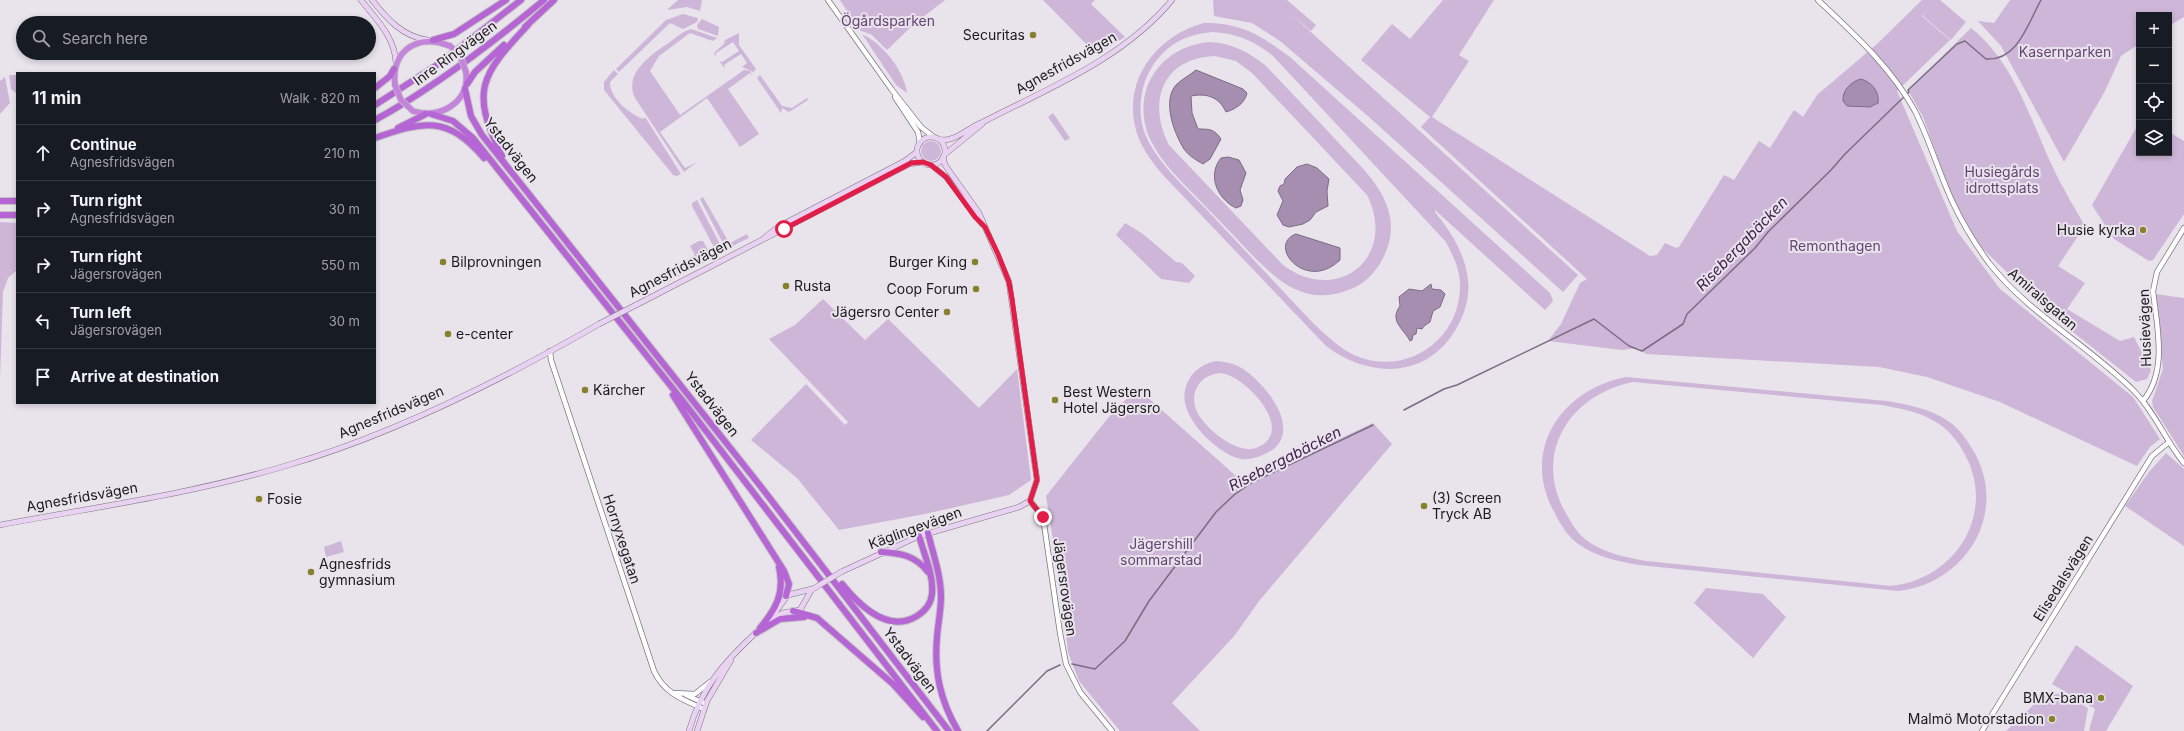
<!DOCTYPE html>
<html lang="en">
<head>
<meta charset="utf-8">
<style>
	:root { --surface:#171b24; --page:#20242c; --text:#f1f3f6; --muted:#9ea1a6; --line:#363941 }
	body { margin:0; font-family:Inter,sans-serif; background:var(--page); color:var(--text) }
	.controls { position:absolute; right:12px; top:12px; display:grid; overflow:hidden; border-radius:0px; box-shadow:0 2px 6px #0003 }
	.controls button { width:36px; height:36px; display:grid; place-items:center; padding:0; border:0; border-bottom:1px solid var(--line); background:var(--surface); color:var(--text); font:20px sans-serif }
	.stop { position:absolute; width:12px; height:12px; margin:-9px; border:3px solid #e11d48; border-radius:50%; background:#fff }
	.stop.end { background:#e11d48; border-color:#fff; box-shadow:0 1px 4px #0008 }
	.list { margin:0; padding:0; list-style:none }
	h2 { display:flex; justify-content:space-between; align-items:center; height:52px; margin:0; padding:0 16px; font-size:17px }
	h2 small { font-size:13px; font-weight:400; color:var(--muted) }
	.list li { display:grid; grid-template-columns:26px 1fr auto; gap:12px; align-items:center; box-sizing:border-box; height:56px; padding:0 16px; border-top:1px solid var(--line) }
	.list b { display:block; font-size:15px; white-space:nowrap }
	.list p { margin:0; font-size:13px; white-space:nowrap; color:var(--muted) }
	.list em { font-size:13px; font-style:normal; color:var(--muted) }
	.icon { flex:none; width:22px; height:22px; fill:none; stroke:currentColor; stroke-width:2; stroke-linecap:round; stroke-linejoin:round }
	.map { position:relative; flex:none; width:2184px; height:731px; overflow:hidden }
	.search { position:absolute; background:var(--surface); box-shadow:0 2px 6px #0003; left:16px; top:16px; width:360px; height:44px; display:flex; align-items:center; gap:10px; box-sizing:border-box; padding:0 14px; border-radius:22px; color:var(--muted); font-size:15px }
	.panel { position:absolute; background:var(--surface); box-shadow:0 2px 6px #0003; left:16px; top:72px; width:360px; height:332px; border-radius:0px }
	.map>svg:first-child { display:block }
</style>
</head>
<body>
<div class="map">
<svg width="2184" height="731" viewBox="0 0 2184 731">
	<rect width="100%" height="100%" fill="#e9e3ec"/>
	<path fill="#ceb6d8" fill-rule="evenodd" d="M678,0H702L700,11L687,7L667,10Z
		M840,0H945L913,25L887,50L872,35L859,30Z
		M1043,0H1095L1091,4L1125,37L1097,55Z
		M1213,0H1287L1316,25L1311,31L1290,13L1578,275L1563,292L1369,117L1280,41L1252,23L1214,16Z
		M1443,0H1494L1459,55L1469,61L1432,117L1650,256L1657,255L1665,243L1676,248L1679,247L1724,175L1734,180L1759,141L1770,148L1794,110L1803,117L1817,95L1877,44L1922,0H1940L1966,22L1951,40L1923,16L1928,10L1922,16L1950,40L1897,91L1957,231L2000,289L2133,397L2160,439L2150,447L2137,466L2000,402L1927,377L1879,367L1646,354L1638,348L1622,350L1548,341L1561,324L1580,283L1587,279L1421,127L1430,117L1361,60L1392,24L1410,39Z
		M2010,0H2184V17L2169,26V15H2139V44L2121,56L2105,91L2064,162L2001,46L1978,21L1994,23Z
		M683,14L698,18L697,22L683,29L670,23L619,72L616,69L666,20Z
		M702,19L719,27L718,36L698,29L697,25Z
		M1204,23C1242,23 1260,35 1290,57L1550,293L1553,301L1545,310L1435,210V212C1451,232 1465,253 1468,280C1470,297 1465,314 1456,329C1426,380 1369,378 1326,346L1162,174C1150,159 1139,145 1135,126C1124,78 1158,35 1204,23ZM1212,32C1237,33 1255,41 1274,57L1446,242C1453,256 1460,269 1460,285C1461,340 1405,378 1354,355C1339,348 1326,335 1314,324C1278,286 1242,247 1206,209C1185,187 1157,163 1145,134C1137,114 1140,85 1152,67C1167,44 1185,35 1212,32Z
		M1971,28C2014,62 2031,121 2054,170C2063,189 2074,207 2085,226L2058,266L2085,283L2067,309L2120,341L2134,337L2151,370L2147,379L2136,382L2049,313L1981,247L1954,203L1923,117L1908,90Z
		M691,29L717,38L713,41L690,33L659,56L650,71L680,115L744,70L750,71L753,76L750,73L728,89L759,134L740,147L707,98L660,132L685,168L697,162L684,172L635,98C623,73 652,54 670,42C676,37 683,31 691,29Z
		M739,33V45L756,69L753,72L742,67L747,63L741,54L724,65L725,69L719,61L722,62L739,51L733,42L716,53V57L714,53L724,44L725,40Z
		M862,34C882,43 904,70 907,93L896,85Z
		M1209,42C1231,43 1247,51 1265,65C1289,90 1313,115 1336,140C1354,160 1378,180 1387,206C1392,219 1392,233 1388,246C1382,265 1369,282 1351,289C1307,307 1281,284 1251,254C1237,239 1223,224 1208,209C1186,185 1152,157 1145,124C1136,80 1167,46 1209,42ZM1215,56L1236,61L1252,73L1367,195C1398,257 1338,306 1283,265L1169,145C1147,102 1162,58 1215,56Z
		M614,70L618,74L610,82C610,99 629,113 643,119L645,117L681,174L677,176L673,175L604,90V82Z
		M9,75H17V94L11,89Z
		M760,75L782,106L792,108L807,98L808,100L789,112L782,108L781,113L757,78Z
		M5,77L10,103L0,114V81Z
		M1053,113L1070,138L1065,141L1048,117Z
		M2139,123V153H2169V132L2184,141V214L2153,260L2149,261L2114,239L2092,205Z
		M921 151a10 10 0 1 1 20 0a10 10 0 1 1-20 0Z
		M703,197L727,239L732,242L747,234L749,238L726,249L700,199Z
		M697,200L723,250L716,251L692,206V203Z
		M0,222L17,223V270L8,278L3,292L0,380Z
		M1125,223L1143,234L1176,262L1182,263L1195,276L1189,283L1161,279L1116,235Z
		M699,241H703L711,255L709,260L664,284L659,274L695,255L690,246Z
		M2155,294L2184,298V456L2153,407L2152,401L2163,369Z
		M823,299L865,340L888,319L979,408L1017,369L1031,480L1009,495L925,514L839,530L797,478L751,440L806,384L845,425L848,422L769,339L795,325Z
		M1217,361C1225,362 1231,363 1238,366C1263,379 1309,434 1265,454C1258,457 1250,460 1242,459C1222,456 1196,431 1188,412C1177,389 1193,364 1217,361ZM1221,373C1246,376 1298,432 1256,448C1237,455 1205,428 1197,412C1188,392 1201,374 1221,373Z
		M1626,377L1887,401C1909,405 1929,408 1948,421C1959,428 1966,439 1973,450C2010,512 1966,584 1898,591L1639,565C1617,561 1595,557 1577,543C1565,534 1559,521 1552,508C1522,447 1563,389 1626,377ZM1633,382L1882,405C1902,409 1922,412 1939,424C1950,431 1957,441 1963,451C1998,510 1958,579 1891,586L1646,561C1624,557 1604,553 1586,540C1575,531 1570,520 1563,508C1534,450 1572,394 1633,382Z
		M1137,388L1245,484L1373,423L1392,444L1259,601L1235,635L1172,703L1200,731H1120L1079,681L1068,652L1062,601L1065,600L1062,596L1046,496L1108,418Z
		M2166,453L2184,469V546L2125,506L2149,472Z
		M341,541L344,552L326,557L324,547Z
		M1706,588L1763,594L1786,617L1753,658L1694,603Z
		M2076,645L2133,686L2106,731H2091L2089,730L2095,709L2052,684Z
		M2063,693L2088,708L2084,731H2006L2043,696Z"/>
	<path fill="#a68eb1" stroke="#7d6b85" d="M1196,70L1243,89L1247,93C1245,103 1236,109 1226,112C1219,97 1207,93 1191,96L1192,113L1198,129C1210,129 1214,129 1221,139L1210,159L1203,164C1196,160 1189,156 1184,149C1174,133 1162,101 1176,85C1182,79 1190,75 1196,70Z
		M1861,79C1871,82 1880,91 1878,103L1870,107L1847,106L1843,101C1842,90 1852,81 1861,79Z
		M1228,157L1239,160L1246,173L1240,190L1243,200L1241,206L1236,208C1217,199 1207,175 1221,158Z
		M1307,164L1317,168L1329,179L1327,191L1328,206L1316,212L1310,220L1303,224L1289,227L1283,225L1277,215L1283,201L1278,191L1280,186L1284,184L1285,179L1297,167Z
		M1296,234L1340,248V260C1306,293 1266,245 1296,234Z
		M1431,284L1432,289L1441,290L1445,294L1440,307L1433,311L1430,322L1424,326L1422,329L1417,328L1416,334L1413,335L1412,340L1410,341C1403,328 1389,321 1400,306L1399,297L1409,289L1422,291Z"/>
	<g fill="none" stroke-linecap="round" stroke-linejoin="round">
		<path stroke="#7d6b85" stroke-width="1.5" d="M1404,410L1444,389L1457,385L1594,319L1629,346L1642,351L1683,324L1687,314L1755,248L1768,232L1831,170L1845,154L1909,92L1908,90L1957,44L1965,41L1986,59C2018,61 2028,23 2041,0
			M1072,664L1095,669L1125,641L1149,601L1216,512L1234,495L1251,483L1373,425
			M987,731L1047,671L1060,665"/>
		<defs>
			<path id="tertiary" d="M828,0L892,90L921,127L935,138
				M1818,0C1854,34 1891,67 1915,111C1930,141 1939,173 1953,203C1963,224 1975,244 1989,263C2029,314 2088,345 2134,391C2155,412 2165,440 2184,463
				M895,97L918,132L920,143
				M550,351L551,360L654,671C664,693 683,700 704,709
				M2143,401C2168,371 2157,327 2153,291L2157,272L2184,228
				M1030,501L1043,517L1060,633L1066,664L1080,692L1112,731
				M673,693L695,694L710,682
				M686,695L706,704
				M1982,731L2152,456L2169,442"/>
			<path id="secondary" d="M361,0C376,19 395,37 396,63
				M372,0C387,19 402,36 427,40
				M917 151a14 14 0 1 1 28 0a14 14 0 1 1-28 0Z
				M938,139C954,144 968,127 983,122C1049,88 1123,59 1172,0
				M944,155L982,124
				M931,165L946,177L982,224
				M764,238L778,227L905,161L917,152
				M636,305L909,164L923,162
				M0,525C95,507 192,494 285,466C393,435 502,380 599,324
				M841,572L919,536L1019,507L1030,501L1037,480L1009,282L979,213L945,165L943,157
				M771,618L788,595L812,589
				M765,625L782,613L800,610L812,589
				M689,731C701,687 726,660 759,630
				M697,731L707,701L731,660"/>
			<path id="trunk" d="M395,85C391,50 418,33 450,46
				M413,111C440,120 470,102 466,72"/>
			<path id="motorway" d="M525,27L554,0
				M433,40L454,34L506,0
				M467,84L475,72L504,45
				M375,88L390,76L394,69
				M465,89L471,116L482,135L758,483L949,731
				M375,105L440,63L521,0
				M431,114L453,121L473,138L686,405L937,731
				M375,120C435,87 491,44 544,0
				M398,128L426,114
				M375,138C424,121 447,115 484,158
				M502,156C470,91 480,76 528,25
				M0,201H17
				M0,215H17
				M673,395L784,571L789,584L786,596
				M928,533C933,554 941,575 941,597C941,610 938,624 937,637C934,672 940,700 958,731
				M881,552C900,553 915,555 928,572
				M842,584C859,605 888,634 917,616C925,611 931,603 932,594C934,576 924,554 919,536
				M793,611L817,618L893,684L923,717
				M760,628C776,609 785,593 779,567
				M756,633L780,619L804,617"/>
		</defs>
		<use href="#tertiary" stroke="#7c777f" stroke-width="6"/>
		<use href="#secondary" stroke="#7c777f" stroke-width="6"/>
		<use href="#trunk" stroke="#c4c3c4" stroke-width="7"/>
		<use href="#motorway" stroke="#c4c3c4" stroke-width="8"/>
		<use href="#tertiary" stroke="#fff" stroke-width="4.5"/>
		<use href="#secondary" stroke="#e9d1f2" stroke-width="5"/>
		<use href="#trunk" stroke="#c484dc" stroke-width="5.5"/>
		<use href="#motorway" stroke="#b565d4" stroke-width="6"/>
		<defs>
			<path id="secondary-bridge" d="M599,324L636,305
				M813,589L841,572"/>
			<path id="trunk-bridge" d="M450,46L460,55L466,72
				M395,85L401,100L413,111"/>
		</defs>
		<use href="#secondary-bridge" stroke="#7c777f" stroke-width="6" stroke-linecap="butt"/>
		<use href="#trunk-bridge" stroke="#c4c3c4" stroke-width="7" stroke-linecap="butt"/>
		<use href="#secondary-bridge" stroke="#e9d1f2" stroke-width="5"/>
		<use href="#trunk-bridge" stroke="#c484dc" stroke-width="5.5"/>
	</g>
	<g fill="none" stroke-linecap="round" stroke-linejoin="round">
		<path stroke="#e11d48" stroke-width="5" d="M784,229L911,163L923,162L931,165L946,177L975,217L985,227L998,254L1009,282L1012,299L1037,480L1030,501L1043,517"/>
	</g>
	<g fill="#86812a" stroke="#e9e3ec" stroke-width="1.5">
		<circle cx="1033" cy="35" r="4"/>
		<circle cx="2143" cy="230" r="4"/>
		<circle cx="443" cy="262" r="4"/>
		<circle cx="975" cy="262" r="4"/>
		<circle cx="786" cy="286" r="4"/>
		<circle cx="976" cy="289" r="4"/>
		<circle cx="947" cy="312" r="4"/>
		<circle cx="448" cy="334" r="4"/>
		<circle cx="585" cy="390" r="4"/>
		<circle cx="1055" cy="400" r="4"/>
		<circle cx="259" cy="499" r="4"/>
		<circle cx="1424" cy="506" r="4"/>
		<circle cx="311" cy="572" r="4"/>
		<circle cx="2101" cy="698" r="4"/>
		<circle cx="2052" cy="719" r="4"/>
	</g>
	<g text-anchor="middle" stroke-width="4" stroke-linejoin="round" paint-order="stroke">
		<g font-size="14" fill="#664474" stroke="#e9e3ec">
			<text x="888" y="26">Ögårdsparken</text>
			<text x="2065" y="57">Kasernparken</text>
			<text x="2002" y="177">Husiegårds<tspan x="2002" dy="16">idrottsplats</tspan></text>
			<text x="1835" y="251">Remonthagen</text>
			<text x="1161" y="549">Jägershill<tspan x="1161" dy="16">sommarstad</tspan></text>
		</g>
		<g font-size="14" fill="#1c1a1d" stroke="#e9e3ec" text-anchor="start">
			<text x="1025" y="40" text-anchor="end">Securitas</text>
			<text x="2135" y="235" text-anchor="end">Husie kyrka</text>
			<text x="451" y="267">Bilprovningen</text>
			<text x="967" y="267" text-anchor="end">Burger King</text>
			<text x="794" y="291">Rusta</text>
			<text x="968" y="294" text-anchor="end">Coop Forum</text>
			<text x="939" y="317" text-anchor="end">Jägersro Center</text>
			<text x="456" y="339">e-center</text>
			<text x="593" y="395">Kärcher</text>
			<text x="1063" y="397">Best Western<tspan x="1063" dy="16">Hotel Jägersro</tspan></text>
			<text x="1432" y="503">(3) Screen<tspan x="1432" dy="16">Tryck AB</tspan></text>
			<text x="267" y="504">Fosie</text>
			<text x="319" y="569">Agnesfrids<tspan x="319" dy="16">gymnasium</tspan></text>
			<text x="2093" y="703" text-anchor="end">BMX-bana</text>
			<text x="2044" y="724" text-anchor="end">Malmö Motorstadion</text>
		</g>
		<g font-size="14" fill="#1c1a1d" stroke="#e9e3ec">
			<text transform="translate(455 53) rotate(-36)" y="5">Inre Ringvägen</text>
			<text transform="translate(1066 63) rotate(-29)" y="5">Agnesfridsvägen</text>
			<text transform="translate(511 150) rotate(52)" y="5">Ystadvägen</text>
			<text transform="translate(680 268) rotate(-27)" y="5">Agnesfridsvägen</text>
			<text transform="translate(2043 299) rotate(41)" y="5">Amiralsgatan</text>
			<text transform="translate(2145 328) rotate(-92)" y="5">Husievägen</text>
			<text transform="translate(712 404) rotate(52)" y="5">Ystadvägen</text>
			<text transform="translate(391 412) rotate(-23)" y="5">Agnesfridsvägen</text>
			<text transform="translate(82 497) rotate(-10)" y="5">Agnesfridsvägen</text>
			<text transform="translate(915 528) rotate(-20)" y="5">Käglingevägen</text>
			<text transform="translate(622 539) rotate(72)" y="5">Hornyxegatan</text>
			<text transform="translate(2063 578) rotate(-58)" y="5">Elisedalsvägen</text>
			<text transform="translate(1065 587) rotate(82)" y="5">Jägersrovägen</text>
			<text transform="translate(910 660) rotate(53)" y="5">Ystadvägen</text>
		</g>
		<g font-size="15" font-style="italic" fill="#3f1e4b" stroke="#e9e3ec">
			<text transform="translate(1742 244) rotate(-46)" y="5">Risebergabäcken</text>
			<text transform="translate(1285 459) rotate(-27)" y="5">Risebergabäcken</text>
		</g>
	</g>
</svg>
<div class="controls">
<button>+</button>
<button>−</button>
<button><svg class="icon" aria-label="locate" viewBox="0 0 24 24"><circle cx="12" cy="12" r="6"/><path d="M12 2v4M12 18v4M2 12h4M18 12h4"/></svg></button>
<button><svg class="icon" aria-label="layers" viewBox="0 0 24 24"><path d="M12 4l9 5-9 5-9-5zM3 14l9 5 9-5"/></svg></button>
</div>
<div class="stop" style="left:784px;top:229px"></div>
<div class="stop end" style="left:1043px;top:517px"></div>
<div class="search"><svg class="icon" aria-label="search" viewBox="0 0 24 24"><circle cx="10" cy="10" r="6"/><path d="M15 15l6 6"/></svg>Search here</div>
<section class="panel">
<h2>11 min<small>Walk · 820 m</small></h2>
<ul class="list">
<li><svg class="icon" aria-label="ahead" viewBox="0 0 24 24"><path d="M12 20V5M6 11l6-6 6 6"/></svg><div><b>Continue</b><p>Agnesfridsvägen</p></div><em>210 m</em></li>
<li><svg class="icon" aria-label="right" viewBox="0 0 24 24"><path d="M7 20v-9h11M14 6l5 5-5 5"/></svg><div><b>Turn right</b><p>Agnesfridsvägen</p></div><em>30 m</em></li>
<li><svg class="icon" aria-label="right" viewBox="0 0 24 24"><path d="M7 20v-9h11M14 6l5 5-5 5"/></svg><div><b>Turn right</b><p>Jägersrovägen</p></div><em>550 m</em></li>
<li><svg class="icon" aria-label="left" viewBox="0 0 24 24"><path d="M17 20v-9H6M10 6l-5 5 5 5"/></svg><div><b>Turn left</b><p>Jägersrovägen</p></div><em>30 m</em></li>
<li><svg class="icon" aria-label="arrive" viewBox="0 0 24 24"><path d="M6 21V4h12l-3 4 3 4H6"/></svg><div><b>Arrive at destination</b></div></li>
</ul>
</section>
</div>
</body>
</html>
